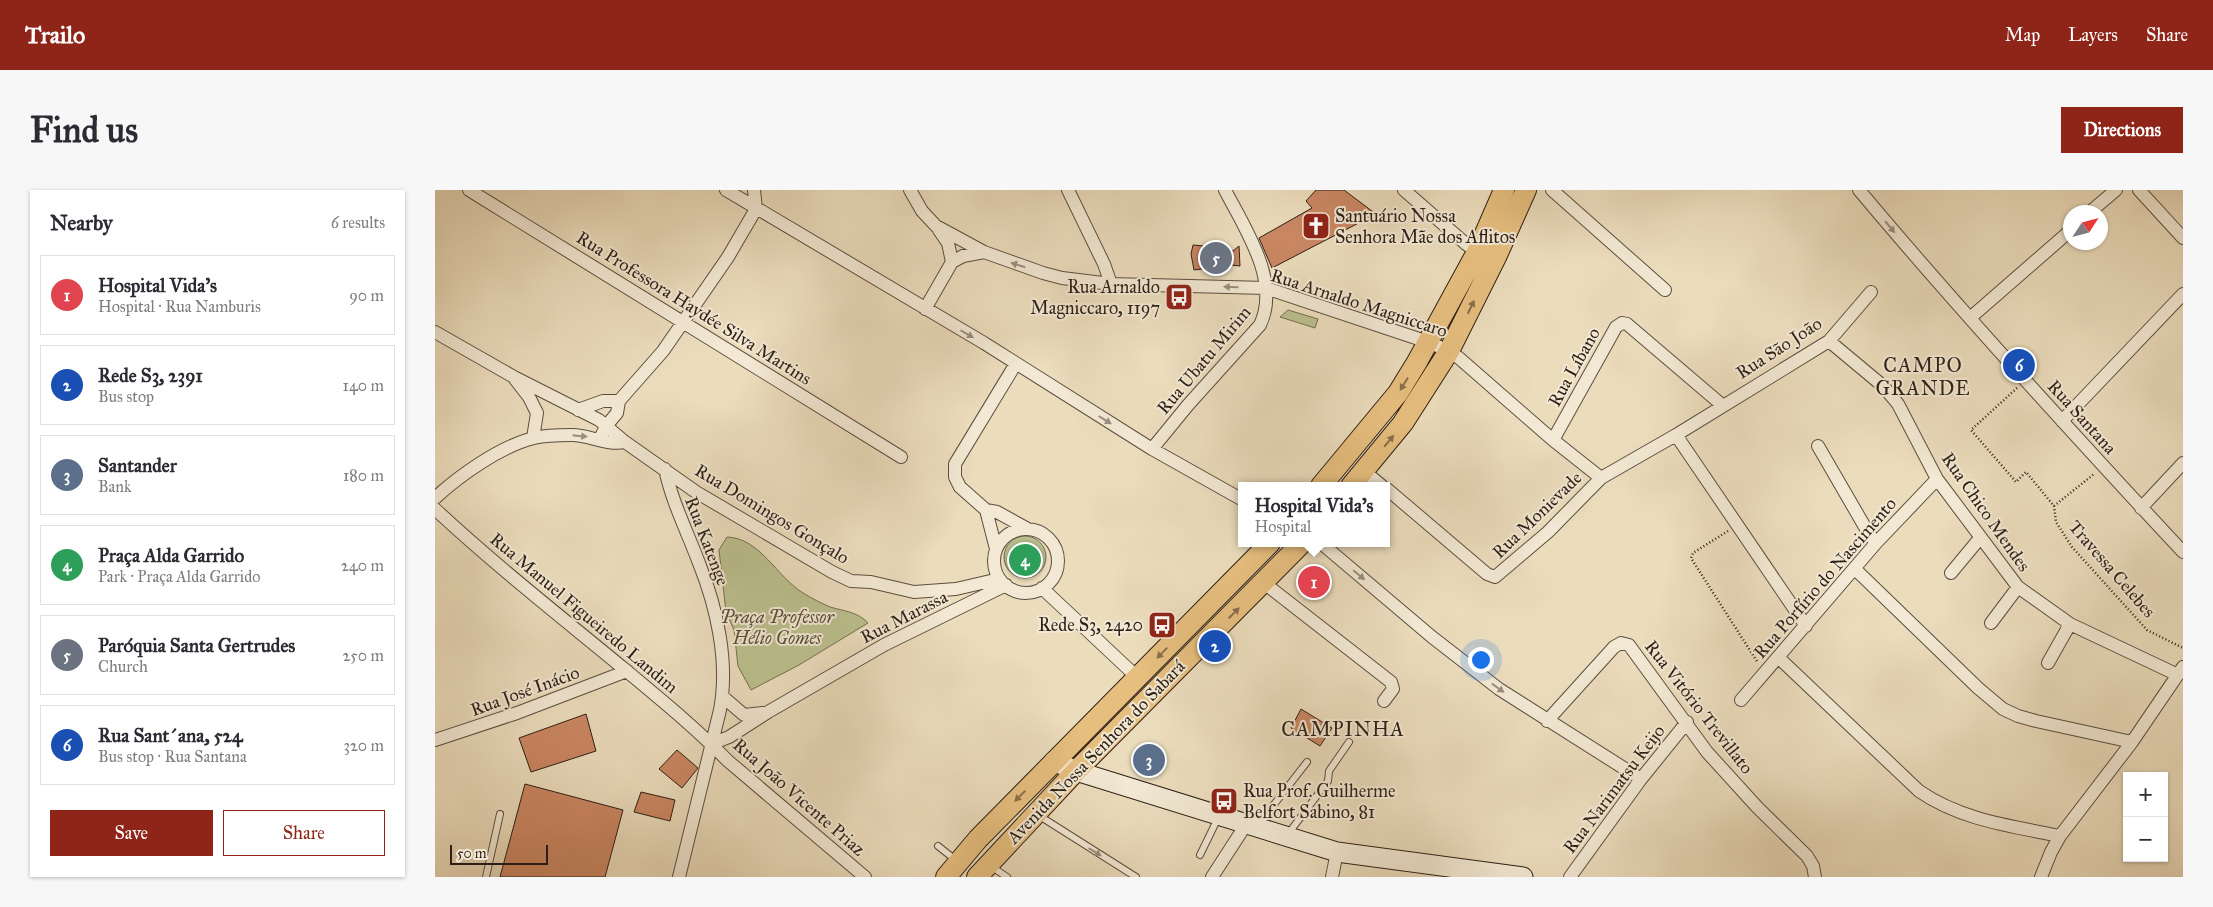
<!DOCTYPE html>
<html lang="en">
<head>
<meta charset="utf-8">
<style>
	:root { --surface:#fff; --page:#f7f7f7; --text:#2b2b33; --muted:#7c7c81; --line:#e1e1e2; --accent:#8f2418 }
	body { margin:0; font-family:"IM FELL Great Primer",serif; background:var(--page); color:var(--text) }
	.controls { position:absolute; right:15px; bottom:15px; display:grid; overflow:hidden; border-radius:0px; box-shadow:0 1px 4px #0004 }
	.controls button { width:45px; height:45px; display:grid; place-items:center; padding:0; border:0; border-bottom:1px solid var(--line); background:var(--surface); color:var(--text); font:25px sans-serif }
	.compass { position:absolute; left:1628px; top:15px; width:45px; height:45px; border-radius:50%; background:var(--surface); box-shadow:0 1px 4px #0004; rotate:54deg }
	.scale { position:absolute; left:15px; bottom:12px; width:98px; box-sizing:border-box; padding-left:5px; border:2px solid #2d1f16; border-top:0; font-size:14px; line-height:18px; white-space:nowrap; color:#2d1f16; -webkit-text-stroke:4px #f2e8d3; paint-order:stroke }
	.you { position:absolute; left:1045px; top:469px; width:18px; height:18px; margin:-12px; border:4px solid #fff; border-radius:50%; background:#1a73e8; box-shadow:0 0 0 8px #1a73e833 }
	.badge { display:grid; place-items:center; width:32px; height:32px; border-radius:50%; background:var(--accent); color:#fff; font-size:16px; font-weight:700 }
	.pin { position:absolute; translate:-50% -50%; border:2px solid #fff; box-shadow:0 1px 5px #0006 }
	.popup { position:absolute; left:803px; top:292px; width:152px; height:65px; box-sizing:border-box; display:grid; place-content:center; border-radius:0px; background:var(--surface); filter:drop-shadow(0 1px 4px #0005); font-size:16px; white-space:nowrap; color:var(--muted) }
	.popup b { font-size:19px; color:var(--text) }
	.popup::after { content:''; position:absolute; left:50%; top:100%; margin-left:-10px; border:10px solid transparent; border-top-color:var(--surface) }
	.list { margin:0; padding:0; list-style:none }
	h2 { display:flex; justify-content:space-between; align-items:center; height:65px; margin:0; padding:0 20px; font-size:21px }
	h2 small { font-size:16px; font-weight:400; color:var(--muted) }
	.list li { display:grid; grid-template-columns:32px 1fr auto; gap:15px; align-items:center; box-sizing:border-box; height:80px; margin:0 10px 10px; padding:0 10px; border:1px solid var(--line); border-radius:0px }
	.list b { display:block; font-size:19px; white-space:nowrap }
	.list p { margin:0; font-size:16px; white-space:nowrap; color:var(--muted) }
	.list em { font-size:16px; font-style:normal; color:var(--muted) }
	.actions { display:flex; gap:10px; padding:15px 20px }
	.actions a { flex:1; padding:11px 0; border:1px solid var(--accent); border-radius:0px; text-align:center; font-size:18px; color:var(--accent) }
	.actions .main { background:var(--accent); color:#fff }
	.map { position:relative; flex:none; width:1748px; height:687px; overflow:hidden; border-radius:0px }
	header { display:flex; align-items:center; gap:30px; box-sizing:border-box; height:70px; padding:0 25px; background:var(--accent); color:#fff }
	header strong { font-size:24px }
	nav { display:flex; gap:28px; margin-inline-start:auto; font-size:18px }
	.intro { display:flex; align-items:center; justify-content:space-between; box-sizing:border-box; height:120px; padding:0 30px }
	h1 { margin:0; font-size:35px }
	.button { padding:12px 22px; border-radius:0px; background:var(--accent); color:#fff; font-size:18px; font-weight:700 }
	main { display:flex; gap:30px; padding:0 30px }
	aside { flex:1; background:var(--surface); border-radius:0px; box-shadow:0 1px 4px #0004 }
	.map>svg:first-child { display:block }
</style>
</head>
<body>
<header>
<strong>Trailo</strong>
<nav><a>Map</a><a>Layers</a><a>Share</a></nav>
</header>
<div class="intro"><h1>Find us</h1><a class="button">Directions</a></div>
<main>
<aside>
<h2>Nearby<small>6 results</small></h2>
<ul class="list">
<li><span class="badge" style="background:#e0444e">1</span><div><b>Hospital Vida's</b><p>Hospital · Rua Namburis</p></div><em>90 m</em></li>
<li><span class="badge" style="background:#1a4fb4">2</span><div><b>Rede S3, 2391</b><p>Bus stop</p></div><em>140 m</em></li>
<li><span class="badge" style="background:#5c6f8a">3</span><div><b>Santander</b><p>Bank</p></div><em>180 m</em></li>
<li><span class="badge" style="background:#2e9e5b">4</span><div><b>Praça Alda Garrido</b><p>Park · Praça Alda Garrido</p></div><em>240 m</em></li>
<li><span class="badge" style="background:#6b7280">5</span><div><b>Paróquia Santa Gertrudes</b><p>Church</p></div><em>250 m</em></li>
<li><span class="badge" style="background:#1a4fb4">6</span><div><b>Rua Sant´ana, 524</b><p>Bus stop · Rua Santana</p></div><em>320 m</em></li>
</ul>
<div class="actions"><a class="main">Save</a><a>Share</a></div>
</aside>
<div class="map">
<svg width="1748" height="687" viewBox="0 0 1748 687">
	<rect width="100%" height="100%" fill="#ebdcbc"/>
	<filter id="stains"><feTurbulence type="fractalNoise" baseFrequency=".004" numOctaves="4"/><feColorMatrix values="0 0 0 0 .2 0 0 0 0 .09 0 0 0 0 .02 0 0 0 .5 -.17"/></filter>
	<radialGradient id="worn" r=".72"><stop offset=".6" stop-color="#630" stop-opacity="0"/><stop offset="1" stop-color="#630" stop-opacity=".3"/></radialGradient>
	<path fill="#bbbf8e" stroke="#746f52" d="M853,120L883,129L880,138L845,127Z
		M569 367a21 21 0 1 1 42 0a21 21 0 1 1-42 0Z
		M292,347C325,348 342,387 368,403C376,408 386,413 395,417C409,421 423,422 433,433L364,475L316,500L303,476L299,440L291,422L284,360Z"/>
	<path fill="#ca8763" stroke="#2d1f16" d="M881,0H909L941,24L837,78L824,48L877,18L871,11Z
		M758,55L792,58L798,61L804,56L805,76L796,75L759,80L756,64Z
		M866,519L897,538L885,556L856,538Z
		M151,524L161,561L96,582L84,548Z
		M242,560L263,578L247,598L224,579Z
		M90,594L188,620L170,687H65Z
		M206,602L240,610L235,631L199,622Z"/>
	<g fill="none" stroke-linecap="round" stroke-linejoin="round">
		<defs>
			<path id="lane" d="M603,625L701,687
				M823,635L872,572
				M853,644L893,591L894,581L914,552
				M503,656L522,671
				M765,665L783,628
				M557,677L572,687
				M51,687L65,624"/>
			<path id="street" d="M34,0L466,267
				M291,0L549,153L717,259L806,309
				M475,0L487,21L501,36L549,62L608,83L627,88L676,94L831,98L993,152L1014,161L1024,168L1118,250L1166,288
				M633,0L669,74L676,94
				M969,0L1031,54L1042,62
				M1117,0L1230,100
				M1424,0C1528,124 1638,244 1748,362
				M1704,0L1748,48
				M1655,22L1681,0
				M504,40L513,53L517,72
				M490,119L517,72L528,66L549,62
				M1535,128L1636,40
				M0,142L79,187L164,230L190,252L261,302L397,382L416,391L436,392L479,402L521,399L564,389
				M1394,151L1448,196L1463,214L1502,289L1583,397L1635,434L1743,485
				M580,175L520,274V287L525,297L551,320L562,322L591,338
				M80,189L94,207L102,223L98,248
				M143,220L168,211H184
				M1627,231L1748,104
				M1241,245L1371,436
				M164,250L172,235L182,223L184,211L228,161L293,67L321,19L319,0
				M1118,250L1181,137L1187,133L1192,134L1287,215
				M1383,256L1434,344L1441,353
				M717,259L753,215L825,135C846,91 810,39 790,0
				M230,279C237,312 252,341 264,373C282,418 294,472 285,520L244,687
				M929,281L947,296
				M952,299L1052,384L1060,387L1113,342L1166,288L1241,245L1394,151L1436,102
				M0,308C25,285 66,256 99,248C111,245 125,245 137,245C155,245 172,256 190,252
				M1706,318L1748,273
				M0,319C60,375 125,426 188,478C224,508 261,538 293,571L430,687
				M551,320L561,359
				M559 371a32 32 0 1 1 64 0a32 32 0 1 1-64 0Z
				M886,353L997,447L1064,499L1206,589
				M1420,379L1543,498L1568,519L1583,526L1601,531L1697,552
				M1516,383L1545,348
				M829,393L956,492L958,499L949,511
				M607,398L703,488
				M1556,433L1583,397
				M1344,468L1484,601C1526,630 1576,636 1625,646
				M1613,473L1635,434
				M287,506L309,525L328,523
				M1306,510L1441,353L1502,289
				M1112,531L1179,457L1186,453L1194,455L1272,562L1322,617L1372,666L1378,676L1380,687
				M0,550L82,523L192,481
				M276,554L294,547L333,522L449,455L571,395
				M777,687L812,633
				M897,687L902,662
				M1135,687L1206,589L1252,532
				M1606,687L1616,662L1625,646L1697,552L1748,477"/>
			<path id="secondary" d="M619,571L641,581L902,662L1088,687"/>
			<path id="primary" d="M886,296L963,203L982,172L1042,62L1069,0
				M916,296L968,233L1014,161L1062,65L1091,0
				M511,687L543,649L835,353
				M542,687L641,581L867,353"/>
		</defs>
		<use href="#lane" stroke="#5c4e40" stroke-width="8"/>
		<use href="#street" stroke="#5c4e40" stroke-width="14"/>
		<use href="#secondary" stroke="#2d1f16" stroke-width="21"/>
		<use href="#primary" stroke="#2d1f16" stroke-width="22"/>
		<path stroke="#2d1f16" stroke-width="2.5" stroke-dasharray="1 2.5" stroke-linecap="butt" d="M1582,198L1536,240L1581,292L1591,282L1619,316L1621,332L1637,357L1712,440L1748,458
			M1619,316L1659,284
			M1293,341L1258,363L1256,368L1323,473"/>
		<use href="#lane" stroke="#f2e8d3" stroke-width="6"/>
		<use href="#street" stroke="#f2e8d3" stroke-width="12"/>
		<use href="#secondary" stroke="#f2e8d3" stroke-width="19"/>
		<use href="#primary" stroke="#e6be7e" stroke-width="20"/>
	</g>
	<defs><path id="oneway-solid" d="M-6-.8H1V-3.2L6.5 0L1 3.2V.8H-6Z" transform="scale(1.25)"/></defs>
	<g fill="#998e7e">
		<use href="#oneway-solid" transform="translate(1455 37) rotate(50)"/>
		<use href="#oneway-solid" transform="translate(583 75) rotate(-162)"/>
		<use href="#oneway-solid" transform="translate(796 97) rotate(-179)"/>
		<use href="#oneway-solid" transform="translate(532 144) rotate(30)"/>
		<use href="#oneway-solid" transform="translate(670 230) rotate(32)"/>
		<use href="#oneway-solid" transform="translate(145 246) rotate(6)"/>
		<use href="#oneway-solid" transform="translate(924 385) rotate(40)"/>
		<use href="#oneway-solid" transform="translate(1063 498) rotate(36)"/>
		<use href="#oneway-solid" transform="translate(660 662) rotate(32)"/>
	</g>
	<g fill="#8a6e4a">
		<use href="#oneway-solid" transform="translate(1036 117) rotate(-64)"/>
		<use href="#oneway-solid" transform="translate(969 194) rotate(122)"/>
		<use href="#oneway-solid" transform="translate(954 251) rotate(-50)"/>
		<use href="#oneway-solid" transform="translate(799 423) rotate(-45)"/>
		<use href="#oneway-solid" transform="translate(727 463) rotate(134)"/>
		<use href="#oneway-solid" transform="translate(585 606) rotate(135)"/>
	</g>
	<defs>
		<symbol id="church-square" viewBox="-11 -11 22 22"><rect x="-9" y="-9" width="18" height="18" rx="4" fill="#8f2418" stroke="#f2e8d3"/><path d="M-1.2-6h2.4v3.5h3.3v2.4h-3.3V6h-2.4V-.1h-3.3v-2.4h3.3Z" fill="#fff"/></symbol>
		<symbol id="bus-square" viewBox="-11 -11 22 22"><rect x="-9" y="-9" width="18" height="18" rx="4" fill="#8f2418" stroke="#f2e8d3"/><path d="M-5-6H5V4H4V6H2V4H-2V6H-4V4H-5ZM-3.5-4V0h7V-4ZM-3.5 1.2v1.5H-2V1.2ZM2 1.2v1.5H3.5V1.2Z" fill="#fff"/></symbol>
	</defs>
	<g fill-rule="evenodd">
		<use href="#church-square" x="865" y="20" width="32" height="32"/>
		<use href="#bus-square" x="728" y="91" width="32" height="32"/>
		<use href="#bus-square" x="711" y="419" width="32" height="32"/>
		<use href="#bus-square" x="773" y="595" width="32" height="32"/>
	</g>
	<g text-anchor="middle" stroke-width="4" stroke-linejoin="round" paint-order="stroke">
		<g font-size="18" fill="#2d1f16" stroke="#f2e8d3" text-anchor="start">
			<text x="900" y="32">Santuário Nossa<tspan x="900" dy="21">Senhora Mãe dos Aflitos</tspan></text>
			<text x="725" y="103" text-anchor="end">Rua Arnaldo<tspan x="725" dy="21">Magniccaro, 1197</tspan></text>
			<text x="708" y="441" text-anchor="end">Rede S3, 2420</text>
			<text x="808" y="607">Rua Prof. Guilherme<tspan x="808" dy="21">Belfort Sabino, 81</tspan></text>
		</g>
		<g font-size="18" fill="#2d1f16" stroke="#f2e8d3">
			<text transform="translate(924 113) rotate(18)" y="6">Rua Arnaldo Magniccaro</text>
			<text transform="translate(259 118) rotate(32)" y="6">Rua Professora Haydée Silva Martins</text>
			<text transform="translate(1344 158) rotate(-33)" y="6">Rua São João</text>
			<text transform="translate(769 170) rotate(-50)" y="6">Rua Ubatu Mirim</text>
			<text transform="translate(1139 177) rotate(-61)" y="6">Rua Líbano</text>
			<text transform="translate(1647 227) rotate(48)" y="6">Rua Santana</text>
			<text transform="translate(1551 322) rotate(55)" y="6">Rua Chico Mendes</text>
			<text transform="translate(337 324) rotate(31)" y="6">Rua Domingos Gonçalo</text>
			<text transform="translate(1102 325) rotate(-44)" y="6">Rua Monievade</text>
			<text transform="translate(272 351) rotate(69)" y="6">Rua Katenge</text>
			<text transform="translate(1677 379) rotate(49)" y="6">Travessa Celebes</text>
			<text transform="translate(1390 388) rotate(-49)" y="6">Rua Porfírio do Nascimento</text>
			<text transform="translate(149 423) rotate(40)" y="6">Rua Manuel Figueiredo Landim</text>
			<text transform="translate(469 427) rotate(-27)" y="6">Rua Marassa</text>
			<text transform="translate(90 501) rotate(-20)" y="6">Rua José Inácio</text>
			<text transform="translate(1264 517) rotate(52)" y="6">Rua Vitório Trevillato</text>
			<text transform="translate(661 562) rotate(-46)" y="6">Avenida Nossa Senhora do Sabará</text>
			<text transform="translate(1179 599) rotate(-53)" y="6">Rua Narimatsu Keijo</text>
			<text transform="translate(364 607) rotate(41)" y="6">Rua João Vicente Priaz</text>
		</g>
		<g font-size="18" font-style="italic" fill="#584f3a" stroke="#f2e8d3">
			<text x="342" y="433">Praça Professor<tspan x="342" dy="21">Hélio Gomes</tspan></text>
		</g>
		<g font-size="20" letter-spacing="1" fill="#2d1f16" stroke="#f2e8d3">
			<text x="1488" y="182">CAMPO<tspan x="1488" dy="23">GRANDE</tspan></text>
			<text x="908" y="546">CAMPINHA</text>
		</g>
	</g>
	<rect width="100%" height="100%" filter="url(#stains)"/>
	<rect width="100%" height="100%" fill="url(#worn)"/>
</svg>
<div class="controls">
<button>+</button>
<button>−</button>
</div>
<svg class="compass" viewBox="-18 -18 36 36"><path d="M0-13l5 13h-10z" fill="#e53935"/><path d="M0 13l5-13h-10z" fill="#7c7c81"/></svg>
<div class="scale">50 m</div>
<div class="you"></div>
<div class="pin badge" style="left:879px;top:392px;background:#e0444e">1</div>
<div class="popup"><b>Hospital Vida's</b>Hospital</div>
<div class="pin badge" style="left:780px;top:456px;background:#1a4fb4">2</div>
<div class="pin badge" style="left:714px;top:570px;background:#5c6f8a">3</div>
<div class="pin badge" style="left:590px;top:370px;background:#2e9e5b">4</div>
<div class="pin badge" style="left:781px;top:68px;background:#6b7280">5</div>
<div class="pin badge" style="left:1584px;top:175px;background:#1a4fb4">6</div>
</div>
</main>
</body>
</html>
